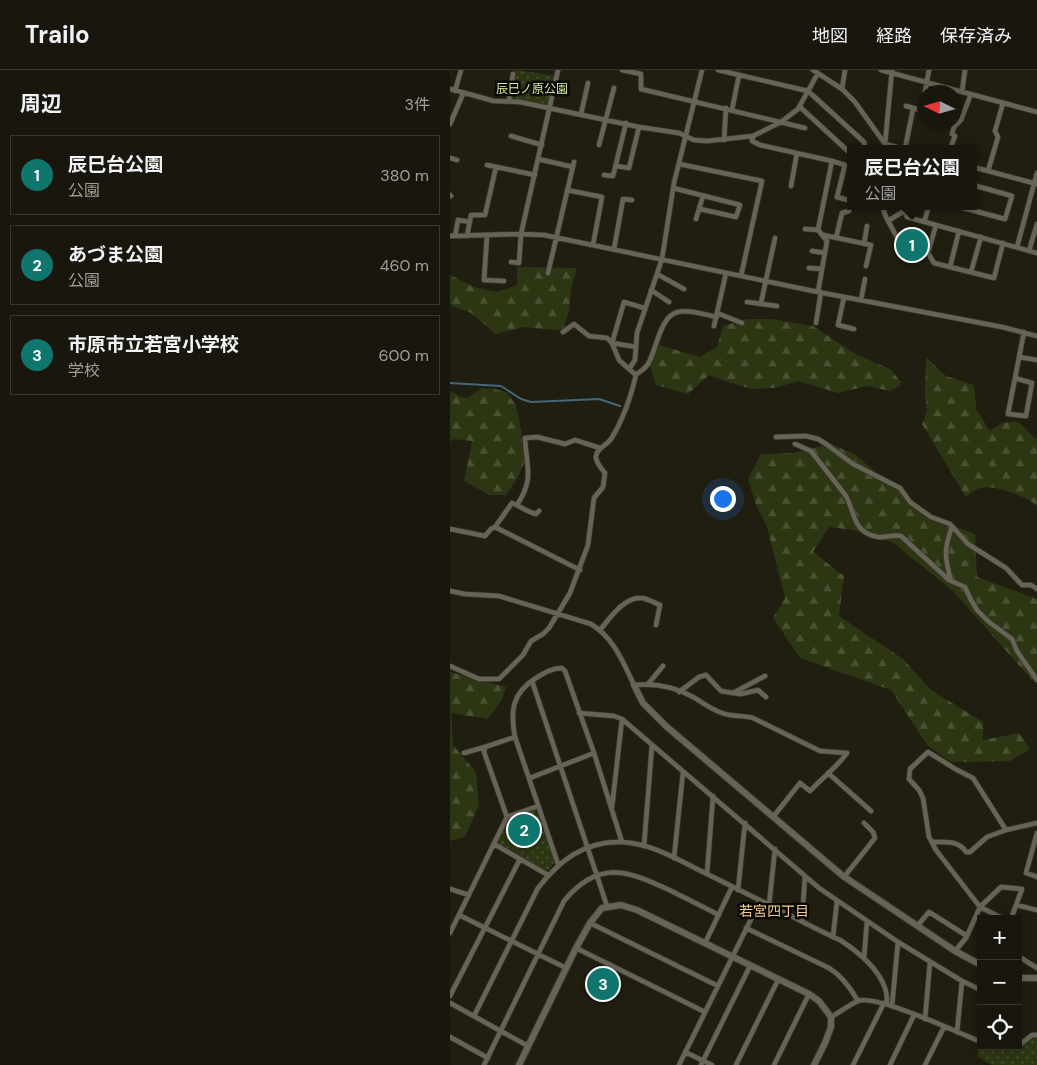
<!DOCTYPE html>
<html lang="ja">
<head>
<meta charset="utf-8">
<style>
	:root { --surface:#18160d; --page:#25231b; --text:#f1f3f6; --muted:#9f9f9d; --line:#36352e; --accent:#0f766e }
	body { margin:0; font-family:"DM Sans","Noto Sans JP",sans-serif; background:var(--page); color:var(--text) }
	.controls { position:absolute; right:15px; bottom:15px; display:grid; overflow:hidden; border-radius:0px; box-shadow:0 2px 12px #0003 }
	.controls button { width:45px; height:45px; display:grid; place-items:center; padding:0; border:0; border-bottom:1px solid var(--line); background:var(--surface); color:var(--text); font:25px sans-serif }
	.compass { position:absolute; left:467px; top:15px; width:45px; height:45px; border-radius:50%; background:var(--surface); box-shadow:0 2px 12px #0003; rotate:275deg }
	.you { position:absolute; left:272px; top:428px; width:18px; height:18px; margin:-12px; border:4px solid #fff; border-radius:50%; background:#1a73e8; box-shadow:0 0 0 8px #1a73e833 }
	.badge { display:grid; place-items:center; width:32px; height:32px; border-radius:50%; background:var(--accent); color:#fff; font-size:16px; font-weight:700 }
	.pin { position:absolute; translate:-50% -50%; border:2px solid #fff; box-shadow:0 1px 5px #0006 }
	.popup { position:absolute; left:397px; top:75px; width:130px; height:65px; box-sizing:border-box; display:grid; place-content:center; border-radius:0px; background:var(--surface); filter:drop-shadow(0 1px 4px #0005); font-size:16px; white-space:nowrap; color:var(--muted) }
	.popup b { font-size:19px; color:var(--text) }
	.popup::after { content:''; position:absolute; left:50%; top:100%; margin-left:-10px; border:10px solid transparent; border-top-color:var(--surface) }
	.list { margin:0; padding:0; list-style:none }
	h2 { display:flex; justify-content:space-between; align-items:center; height:65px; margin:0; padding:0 20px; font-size:21px }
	h2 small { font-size:16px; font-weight:400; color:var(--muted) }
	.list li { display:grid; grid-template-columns:32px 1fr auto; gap:15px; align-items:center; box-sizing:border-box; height:80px; margin:0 10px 10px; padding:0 10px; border:1px solid var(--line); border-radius:0px }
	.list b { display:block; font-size:19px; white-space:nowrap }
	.list p { margin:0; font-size:16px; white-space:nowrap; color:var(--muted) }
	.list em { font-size:16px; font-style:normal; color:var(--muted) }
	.icon { flex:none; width:28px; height:28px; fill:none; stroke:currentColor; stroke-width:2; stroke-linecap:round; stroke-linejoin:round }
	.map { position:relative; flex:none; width:587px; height:995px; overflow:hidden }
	header { display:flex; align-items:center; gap:30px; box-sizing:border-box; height:70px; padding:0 25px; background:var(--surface); border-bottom:1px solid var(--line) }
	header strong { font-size:24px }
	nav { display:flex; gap:28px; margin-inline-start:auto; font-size:18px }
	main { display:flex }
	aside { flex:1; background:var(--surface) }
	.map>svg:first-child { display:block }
</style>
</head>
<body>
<header>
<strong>Trailo</strong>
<nav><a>地図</a><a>経路</a><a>保存済み</a></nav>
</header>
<main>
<aside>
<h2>周辺<small>3件</small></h2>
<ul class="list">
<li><span class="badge">1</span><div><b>辰巳台公園</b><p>公園</p></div><em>380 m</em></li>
<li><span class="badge">2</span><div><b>あづま公園</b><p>公園</p></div><em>460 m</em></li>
<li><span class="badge">3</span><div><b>市原市立若宮小学校</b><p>学校</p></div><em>600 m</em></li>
</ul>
</aside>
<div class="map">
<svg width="587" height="995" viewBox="0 0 587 995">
	<defs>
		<pattern id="grass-dots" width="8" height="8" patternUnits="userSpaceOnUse" patternTransform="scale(1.25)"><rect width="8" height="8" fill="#2c3613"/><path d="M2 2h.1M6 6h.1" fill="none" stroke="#4a5234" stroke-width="1.8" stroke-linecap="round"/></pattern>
		<pattern id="forest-firs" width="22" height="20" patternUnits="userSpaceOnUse" patternTransform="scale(1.25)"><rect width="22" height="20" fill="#2c3613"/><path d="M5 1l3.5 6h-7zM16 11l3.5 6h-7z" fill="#4a5234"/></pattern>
	</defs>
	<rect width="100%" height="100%" fill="#201d11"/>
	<path fill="url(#grass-dots)" d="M66,0L107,6L100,38L60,30Z
		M465,163L478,183L457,186L447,167Z
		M86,739L105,791L99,800H95L49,774L48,771L58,749Z
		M587,965V995H542L527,986L531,973V976H568V973Z"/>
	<path fill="url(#forest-firs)" d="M67,197L127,198L121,219L119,242L113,259L105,260L74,257L46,264L21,243L0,235V205L24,217L47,222L67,215Z
		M297,249H321L363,256L407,285L440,299L451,312L450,316L440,321L417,316L388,323L348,311L325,318L302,319L275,311L259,305L238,324L206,315L197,287L210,275L250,287L267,277L273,256Z
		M476,287L496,306L524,315L526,339L540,361L552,353L566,351C576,356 579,365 587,369V436C577,427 544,414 530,418C526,419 520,424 516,427L472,354L477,341L475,324Z
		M32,318L45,319L56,322L66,335L71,359L74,393L68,407L56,425H39L14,411L22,371L4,369L0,372V321L12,327L17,328Z
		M381,374L404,384L483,448L525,464L527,507L587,529V611L582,610L503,521L442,472L402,460L379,457L363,482L394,506L389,546L453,589L481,620L533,652V670L569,663L580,679L560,691L501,692L477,675L441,620L350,588L323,548L335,528L317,457L306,435L298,409L311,384L342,383Z
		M0,602L56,617L52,630L38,649L1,643L3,675L26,702L29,735L15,767L0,771Z"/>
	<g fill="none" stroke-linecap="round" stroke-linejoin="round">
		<path stroke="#44677a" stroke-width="2" d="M0,313L51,316L71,329L81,332L149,329L170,336"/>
		<defs>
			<path id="street" d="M172,0L191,4V19L355,58
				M268,0L358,21L414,72L416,79
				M363,0L392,19L405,32L435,74L436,79
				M431,0L587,42
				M442,0L435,74L454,79
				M368,3L348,39L331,52L303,66L302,71L310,75L382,91L368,160L377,171L368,222
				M0,19L44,31L70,32L189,57L229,63L244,70L257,71L303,66
				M392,19L395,0
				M5,21L11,0
				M475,22L479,0
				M512,22L515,0
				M59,30L63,4
				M456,36L471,40L474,26
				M350,37L400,83
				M282,40L289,5
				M131,44L138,13
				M0,54L13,24
				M61,66L92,75
				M274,70L276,38
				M149,75L164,18
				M455,79L463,39
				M500,79L505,66L502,64L504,57L511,50L521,24
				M0,88L7,90
				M88,89L123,97
				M382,91L395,95L387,127L401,131
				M229,94L312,111L291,206
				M37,95L85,105
				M166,96L179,98L189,57
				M523,97L587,114
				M538,101L548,67L545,61L553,33
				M154,105L163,106L176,53
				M341,116L347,83
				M223,118L290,135L286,147L250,139
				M117,120L152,127L143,175
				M0,125L1,126
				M432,136L436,147L457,186
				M452,136L457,147L587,183
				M506,136L555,149L562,126L523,115
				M246,149L253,126
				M438,151L454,141L458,136
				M474,152L479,136
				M486,155L478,183L484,193L544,208L553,173
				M355,159L368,160
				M373,165L421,175L416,196
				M0,166L71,164L94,165L368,222L552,257L587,266
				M5,166L8,150L20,152
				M17,166L21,145H35L46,97
				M37,166L34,210L54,211
				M386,168L392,143L399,141L401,133
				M414,174L417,156
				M567,177L587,103
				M164,179L173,129L182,130
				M362,181L375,183
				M579,181L587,154
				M61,192L69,193L71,164L108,0
				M500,197L509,161
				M359,198L372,199
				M521,202L531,167
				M98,203L124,92
				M207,204L234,219
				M201,220L219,232
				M394,227L388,255L404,259
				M411,230L415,209
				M297,232L327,236
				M311,233L325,168
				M267,243L292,253
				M366,253L371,222
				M264,256L276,203
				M113,262L124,254L139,266L157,268L162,273L169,290L179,299
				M186,277L162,273L174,232L194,238
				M569,287L587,290
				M186,305C190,301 195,299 198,294C206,282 210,245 228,242C239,239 255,245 267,247
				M565,308L582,313L576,346L558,344L574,262
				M326,367L356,366L368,369L376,374L403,394L450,418L460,432L481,447L500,454L518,474L556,498L572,515H581L587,519
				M345,374L361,381L396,426C405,443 403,463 428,467C436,468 443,464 451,466L499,510L515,517L520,528L527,540L539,552L562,569L567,581L587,610
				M67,435C85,408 76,396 75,368L87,367L115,374L125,370L150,378
				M45,457L62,433C70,436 77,442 86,444L89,441
				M0,459L35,466L41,459L45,457L130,500
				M501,511C495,487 493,481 502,457
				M0,521L15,524L49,526L141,554C164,568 173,592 184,615C205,613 226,617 245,628C254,634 261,639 272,643C282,647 293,645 303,648L370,681L397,683
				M150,560C160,548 174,527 191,528C197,528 204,533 210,535L206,555
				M0,596L29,609H49L73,585L81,571L93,564L99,558L120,523L138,475L144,428L153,417L155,403C152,399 145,392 146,386C147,378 156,376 161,369C173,350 181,326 186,305L179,299L185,290L187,263L212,189L224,113L252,0
				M82,611L157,836
				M198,614L213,596
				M229,622L249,607L256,605L271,621L283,623L315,606
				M283,623L291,624L308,620L316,627
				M129,643L164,646L172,649L369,818L448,872L512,911L531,920
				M14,683L35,677
				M378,703L421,741
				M80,708L144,683
				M162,737L172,649
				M57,747L34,682L35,677L65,667
				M323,747L350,713L360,721C372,708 387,697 397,683
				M587,763L576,803L587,807
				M482,772C494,772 509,770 516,782H520L537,767L556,760L587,753
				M44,774L98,805
				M194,776L202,675
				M224,788L233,702
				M108,794L65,667C60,641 62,623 86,608C94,603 102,598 112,598L115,601L144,683L172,772
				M257,804L263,726
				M394,807L425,768L423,762L414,753
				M0,819L19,825
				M288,820L295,753
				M319,835L325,779
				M566,835L587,840
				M9,845L116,898
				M554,849L530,837L486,780L479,767L473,728L469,720L459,709L460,699L478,682L507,700L523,708L556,760
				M352,851L355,806
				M140,853L268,916
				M468,855L479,842L517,866
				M296,858L379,898C392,906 400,917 408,931
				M0,863L57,747L88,736
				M383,867L387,831
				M255,873L282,817
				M126,878L255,942
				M505,881L516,868L530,837L551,817L572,819L561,849
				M568,886L587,898
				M414,888L417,851
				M0,926L70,789
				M0,933L78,976
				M442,936L448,872
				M24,946L88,818C109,791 134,771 171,772C202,773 230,791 257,804C287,819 318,834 349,850C363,857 376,864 390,870C407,881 428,898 435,918C437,923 437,929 437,934
				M381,947C390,942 399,935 408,931C426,924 509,963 531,972
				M475,949L480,892
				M507,962L512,911
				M0,967L38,988
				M568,973H572L582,965H587
				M235,982L262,995
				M34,995L114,831C147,791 175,799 217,819C234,827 251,836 269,845
				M229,995L310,831
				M251,995L300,896
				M286,995L328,910
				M324,995L359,924
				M403,995L434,933
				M440,995L464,945
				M475,995L494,957"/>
			<path id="secondary" d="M184,615L193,633L217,657L393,806L505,881L531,895
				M568,908H587
				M69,995L126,878L140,853L152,838L171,835L187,840L359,924L369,931L381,947V957L375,973L364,995"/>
		</defs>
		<use href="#street" stroke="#3a3831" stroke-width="6"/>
		<use href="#secondary" stroke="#3a3831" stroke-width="8"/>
		<use href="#street" stroke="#676456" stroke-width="4.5"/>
		<use href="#secondary" stroke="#676456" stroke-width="6"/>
	</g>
	<g text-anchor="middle" stroke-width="5" stroke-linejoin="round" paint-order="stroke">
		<g font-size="12" fill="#d6eea1" stroke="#090804">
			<text x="82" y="23">辰巳ノ原公園</text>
		</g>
		<g font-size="14" fill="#f8cd87" stroke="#090804">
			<text x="324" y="846">若宮四丁目</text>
		</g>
	</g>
</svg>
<div class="controls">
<button>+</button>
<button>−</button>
<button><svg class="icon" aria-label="locate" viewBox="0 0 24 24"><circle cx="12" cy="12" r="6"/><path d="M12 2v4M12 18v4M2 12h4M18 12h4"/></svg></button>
</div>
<svg class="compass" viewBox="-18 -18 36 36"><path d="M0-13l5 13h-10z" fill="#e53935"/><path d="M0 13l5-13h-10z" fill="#9f9f9d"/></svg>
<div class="you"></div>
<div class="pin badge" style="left:462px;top:175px">1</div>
<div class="popup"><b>辰巳台公園</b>公園</div>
<div class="pin badge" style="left:74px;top:760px">2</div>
<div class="pin badge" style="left:153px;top:914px">3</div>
</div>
</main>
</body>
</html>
